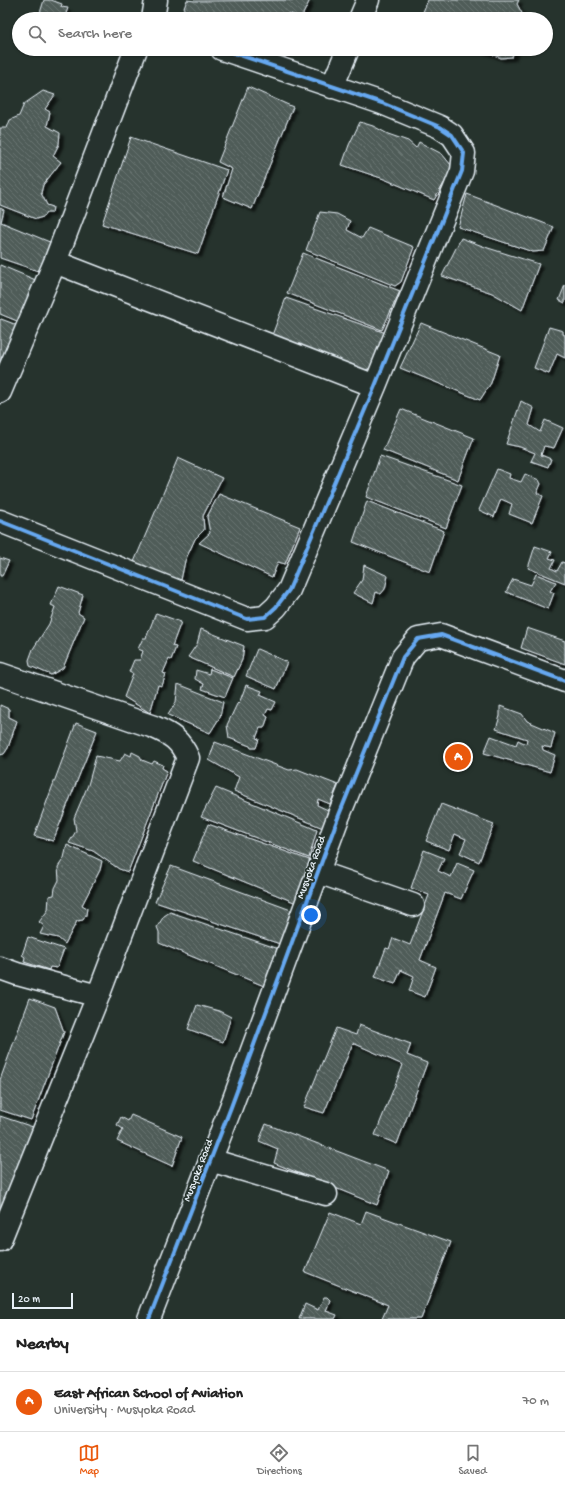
<!DOCTYPE html>
<html lang="en">
<head>
<meta charset="utf-8">
<style>
	:root { --surface:#fff; --page:#f6f6f6; --text:#222; --muted:#767676; --line:#e0e0e0; --accent:#ea580c }
	body { margin:0; font-family:"Gochi Hand",sans-serif; background:var(--page); color:var(--text) }
	.scale { position:absolute; left:12px; bottom:10px; width:61px; box-sizing:border-box; padding-left:4px; border:2px solid #e8f1f8; border-top:0; font-size:11px; line-height:14px; white-space:nowrap; color:#e8f1f8; -webkit-text-stroke:3px #26332d; paint-order:stroke }
	.you { position:absolute; left:311px; top:915px; width:14px; height:14px; margin:-10px; border:3px solid #fff; border-radius:50%; background:#1a73e8; box-shadow:0 0 0 6px #1a73e833 }
	.badge { display:grid; place-items:center; width:26px; height:26px; border-radius:50%; background:var(--accent); color:#fff; font-size:13px; font-weight:700 }
	.pin { position:absolute; translate:-50% -50%; border:2px solid #fff; box-shadow:0 1px 4px #0006 }
	.list { margin:0; padding:0; list-style:none }
	h2 { display:flex; justify-content:space-between; align-items:center; height:52px; margin:0; padding:0 16px; font-size:17px }
	h2 small { font-size:13px; font-weight:400; color:var(--muted) }
	.list li { display:grid; grid-template-columns:26px 1fr auto; gap:12px; align-items:center; box-sizing:border-box; height:60px; padding:0 16px; border-top:1px solid var(--line) }
	.list b { display:block; font-size:15px; white-space:nowrap }
	.list p { margin:0; font-size:13px; white-space:nowrap; color:var(--muted) }
	.list em { font-size:13px; font-style:normal; color:var(--muted) }
	.icon { flex:none; width:22px; height:22px; fill:none; stroke:currentColor; stroke-width:2; stroke-linecap:round; stroke-linejoin:round }
	.map { position:relative; flex:none; width:565px; height:1319px; overflow:hidden }
	.search { position:absolute; background:var(--surface); box-shadow:0 1px 3px #0004; left:12px; right:12px; top:12px; height:44px; display:flex; align-items:center; gap:10px; box-sizing:border-box; padding:0 14px; border-radius:22px; color:var(--muted); font-size:15px }
	.sheet { height:112px; background:var(--surface) }
	nav { display:flex; justify-content:space-around; align-items:center; box-sizing:border-box; height:56px; border-top:1px solid var(--line); background:var(--surface); font-size:11px; color:var(--muted) }
	nav a { display:grid; justify-items:center; gap:2px }
	nav .on { color:var(--accent) }
	.map>svg:first-child { display:block }
</style>
</head>
<body>
<div class="map">
<svg width="565" height="1319" viewBox="0 0 565 1319">
	<defs>
		<pattern id="building-back-hatch" width="6" height="6" patternUnits="userSpaceOnUse"><rect width="6" height="6" fill="#505c59"/><path d="M-1 5l2 2M0 0l6 6M5-1l2 2" fill="none" stroke="#697472"/></pattern>
		<filter id="shadow"><feDropShadow dx="3.5" dy="3.5" stdDeviation="1" flood-color="#0009"/></filter>
	</defs>
	<rect width="100%" height="100%" fill="#26332d"/>
	<filter id="ink" filterUnits="userSpaceOnUse"><feTurbulence type="fractalNoise" baseFrequency=".025" numOctaves="2"/><feDisplacementMap in="SourceGraphic" scale="8" xChannelSelector="R" yChannelSelector="G"/><feConvolveMatrix kernelMatrix="1 2 1 2 8 2 1 2 1" color-interpolation-filters="sRGB"/></filter>
	<g filter="url(#ink)">
		<path fill="url(#building-back-hatch)" stroke="#e8f1f8" filter="url(#shadow)" d="M44,0H51L62,4L61,7L68,8L64,19H53L40,13Z
			M187,0L195,1L310,0L301,18L289,13L288,19H180Z
			M428,0H519L517,4L525,19H420Z
			M255,49H288L284,59Z
			M480,49H515L512,57L501,58Z
			M248,87L293,107L252,209L223,197L232,169L218,162Z
			M43,91L55,95L45,109L50,112L47,126L60,133L59,144L53,156L61,162L43,185L41,193L47,205L53,207L52,213H46L43,217L36,219L0,205V128H7L10,120L19,116L24,104Z
			M360,122L373,126L388,134L408,141L416,148L419,142L442,154L451,165L449,175L434,200L384,179L342,165L349,145Z
			M131,137L227,170L198,254L102,224Z
			M467,194L554,227L544,251L533,252L458,227Z
			M0,208L4,210L1,222L57,245L44,273L0,258Z
			M320,212L337,214L350,221L347,230L362,238L368,228L414,247L401,282L395,286L306,250Z
			M461,238L488,248L539,264L522,310L492,293L442,276Z
			M303,253L400,291L382,330L287,293Z
			M0,265L38,281L37,291L30,292L22,323L0,314Z
			M565,285V303L559,300Z
			M286,298L386,333L371,368L357,373L271,338Z
			M1,319L22,327L0,370V320Z
			M421,323L500,355L491,383L480,400L400,368Z
			M549,327L563,331V334L565,335V358L557,354L549,374L534,368Z
			M521,401L534,408L529,425L540,432L545,420L563,428L554,448L544,446L541,455L551,459L548,467L531,461L535,453L520,447L506,444Z
			M401,409L474,438L458,480L383,450Z
			M380,456L462,485L446,528L366,497Z
			M178,458L222,478L203,516L204,530L195,539L185,561L181,580L164,577L134,562Z
			M497,469L510,474L509,478L521,482L525,474L539,480L541,484L537,493L543,496L532,523L509,514L512,504L501,499L494,517L479,510Z
			M219,494L300,527L285,564L278,562L272,577L199,543L210,533L207,517Z
			M367,501L444,531L430,572L353,542Z
			M535,546L552,552L549,558L555,560L551,568L557,571L562,562L565,563V583L528,568Z
			M0,558L9,561L2,576H0Z
			M364,565L388,576L385,589L381,594L376,592L373,603L353,593L362,580Z
			M536,574L556,582L550,591L554,593L548,609L506,592L513,579L531,585Z
			M59,586L83,595L78,613L84,617L63,668L51,675L30,666L29,660L33,649L49,624L55,607L51,605Z
			M156,613L181,622L172,646L176,647L171,660L169,659L163,673L166,674L162,686L158,685L150,713L124,697L133,674L129,672L134,660H140L143,651L138,649L143,638H146Z
			M527,628L565,641V664L521,648Z
			M201,629L244,646L242,660L234,677L188,657L197,644Z
			M257,649L287,662L276,689L246,676Z
			M210,669L233,678L225,697L202,689L204,684L195,679L196,670L209,674Z
			M178,684L223,702L220,717L210,733L168,715L176,702Z
			M246,685L262,691L260,695L276,702L272,710L268,709L265,715L268,717L264,728H260L256,738L259,739L256,748H251L250,746L229,738L227,725L237,704L240,701Z
			M0,705L9,709V717L17,721L8,748L4,754L0,755Z
			M500,706L522,714L527,721L555,733L551,748L542,746L543,750L555,755L550,772L484,753L491,736L516,745L518,740L526,744L527,739L496,729L500,716Z
			M76,723L97,731L53,841L34,836Z
			M215,742L289,770L297,769L338,785L330,804L318,799L317,805L328,810L323,828L234,791L239,777L209,760Z
			M132,752L140,756L142,760L152,764L154,761L163,765L162,768L167,771L128,872L119,869L93,851L69,843L76,831L74,818L88,785L96,756L120,761L125,753L131,756Z
			M216,788L317,830L309,858L201,817Z
			M441,804L494,824L479,862L460,853L466,839L455,834L449,850L426,841Z
			M208,824L315,862L299,904L193,861Z
			M67,845L102,861L100,870L82,905L87,908L86,915L83,920L77,921L65,944L58,938L40,934L44,926L39,922L48,910L49,896L54,895L55,888L59,880L58,867L64,858Z
			M424,850L444,858L438,871L451,877L457,863L474,870L461,899L445,893L420,960L436,967L425,997L409,991L414,976L401,970L395,984L375,977L386,948L389,949L393,938L410,945L429,895L411,888Z
			M171,866L291,910L280,944L155,902Z
			M170,912L282,950L269,988L159,943V932L157,927L164,916Z
			M28,937L64,949L57,968L50,967L49,970L24,962L25,957L22,955Z
			M30,998L55,1007L64,1032L31,1120L0,1110V1080Z
			M197,1005L219,1011L231,1017L223,1042L188,1029Z
			M359,1025L411,1044L407,1055L427,1063L397,1144L375,1135L403,1065L353,1043L324,1113L304,1107L336,1028L356,1035Z
			M131,1115L182,1137L172,1166L117,1141L123,1129L117,1125L121,1117L128,1121Z
			M0,1116L39,1129L0,1223Z
			M266,1124L389,1171L377,1205L274,1163L278,1149L259,1141Z
			M366,1211L451,1242L421,1319H382L388,1305L305,1272L330,1212L361,1224Z
			M324,1297H327L330,1300L326,1311L337,1315L335,1319H299L305,1304L318,1310Z"/>
		<g fill="none" stroke-linecap="round" stroke-linejoin="round">
			<defs>
				<path id="minor" d="M153,19L156,0
					M360,19L368,0
					M332,87L348,49
					M55,262L375,386
					M0,392L55,262L136,49
					M0,521L247,619L265,617L276,607L289,590L375,386L462,171L464,153L452,135L440,127L382,103L222,49
					M0,674L154,727C172,735 180,740 188,758L98,996L0,1240
					M318,872L413,905
					M0,968L17,974L98,996
					M210,1160L326,1194
					M149,1319L231,1107L339,815L403,657L418,639L441,635L565,681"/>
			</defs>
			<use href="#minor" stroke="#e8f1f8" stroke-width="25"/>
			<use href="#minor" stroke="#26332d" stroke-width="22"/>
			<defs>
				<path id="cycleway" d="M0,521L247,619L265,617L276,607L289,590L375,386L462,171L464,153L452,135L440,127L382,103L222,49
					M149,1319L231,1107L339,815L403,657L418,639L441,635L565,681"/>
			</defs>
			<use href="#cycleway" stroke="#26332d" stroke-width="6"/>
			<use href="#cycleway" stroke="#66a8f1" stroke-width="4"/>
		</g>
	</g>
	<g text-anchor="middle" stroke-width="3.5" stroke-linejoin="round" paint-order="stroke">
		<g font-size="11" fill="#e8f1f8" stroke="#26332d">
			<text transform="translate(310 867) rotate(-70)" y="4">Musyoka Road</text>
			<text transform="translate(197 1170) rotate(-69)" y="4">Musyoka Road</text>
		</g>
	</g>
</svg>
<div class="scale">20 m</div>
<div class="you"></div>
<div class="pin badge" style="left:458px;top:757px">A</div>
<div class="search"><svg class="icon" aria-label="search" viewBox="0 0 24 24"><circle cx="10" cy="10" r="6"/><path d="M15 15l6 6"/></svg>Search here</div>
</div>
<section class="sheet">
<h2>Nearby<small></small></h2>
<ul class="list">
<li><span class="badge">A</span><div><b>East African School of Aviation</b><p>University · Musyoka Road</p></div><em>70 m</em></li>
</ul>
</section>
<nav>
<a class="on"><svg class="icon" aria-label="map" viewBox="0 0 24 24"><path d="M3 6l6-2 6 2 6-2v14l-6 2-6-2-6 2zM9 4v14M15 6v14"/></svg>Map</a>
<a><svg class="icon" aria-label="directions" viewBox="0 0 24 24"><path d="M12 3l9 9-9 9-9-9zM9 14v-3h6M13 9l2 2-2 2"/></svg>Directions</a>
<a><svg class="icon" aria-label="saved" viewBox="0 0 24 24"><path d="M7 4h10v16l-5-4-5 4z"/></svg>Saved</a>
</nav>
</body>
</html>
